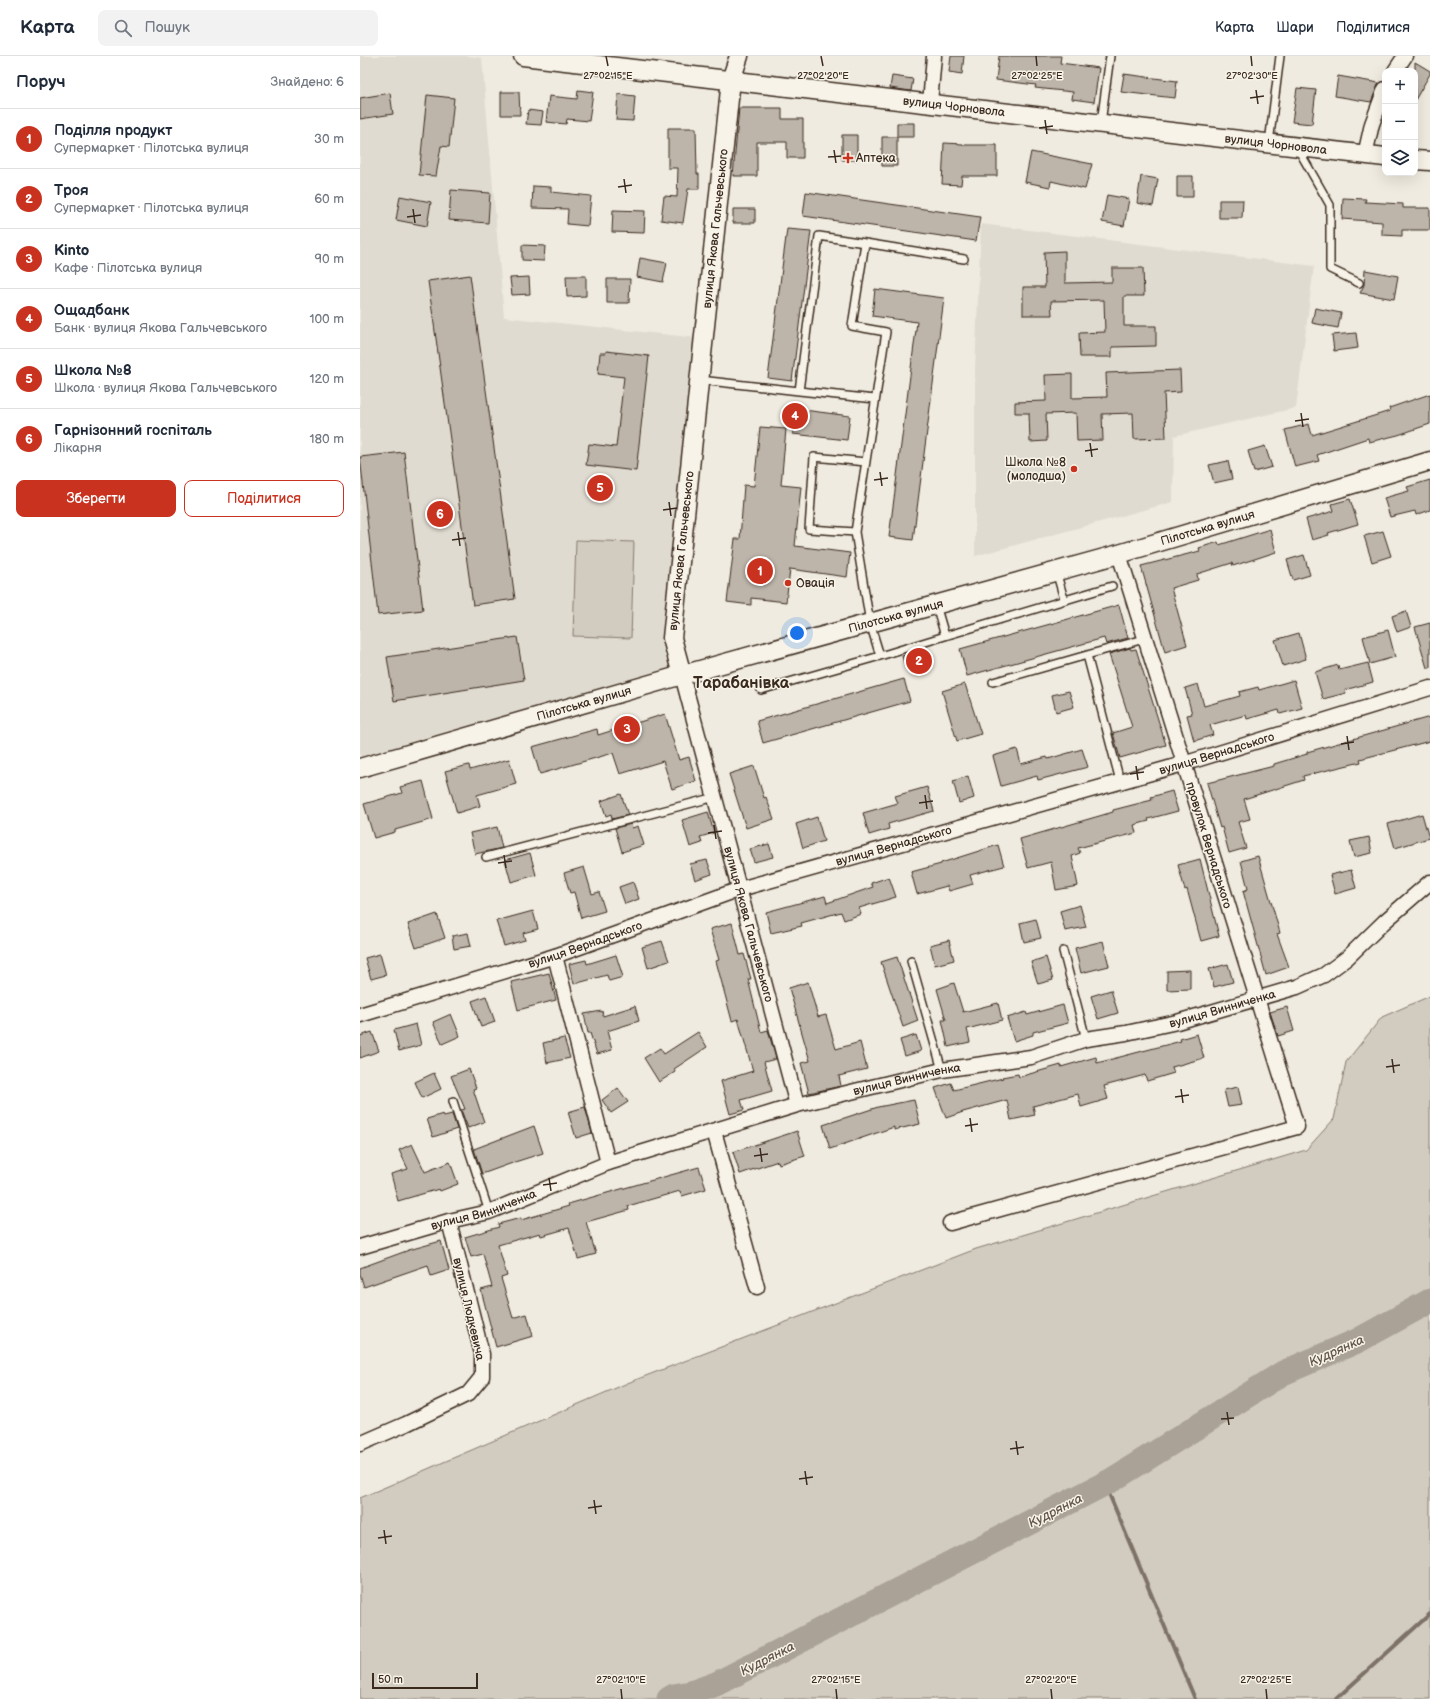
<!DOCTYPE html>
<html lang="uk">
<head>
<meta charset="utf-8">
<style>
	:root { --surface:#fff; --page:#f2f2f3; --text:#1f2937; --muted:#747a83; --line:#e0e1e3; --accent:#c8321e }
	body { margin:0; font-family:"Balsamiq Sans",sans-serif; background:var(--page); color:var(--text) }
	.controls { position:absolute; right:12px; top:12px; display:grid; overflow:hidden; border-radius:8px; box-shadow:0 4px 16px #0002 }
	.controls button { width:36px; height:36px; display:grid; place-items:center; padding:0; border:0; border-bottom:1px solid var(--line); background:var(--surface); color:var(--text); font:20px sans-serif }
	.scale { position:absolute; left:12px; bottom:10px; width:106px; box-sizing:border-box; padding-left:4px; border:2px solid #3b2a1e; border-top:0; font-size:11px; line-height:14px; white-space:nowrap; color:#3b2a1e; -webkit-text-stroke:3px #f7f3e8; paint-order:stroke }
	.you { position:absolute; left:437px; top:577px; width:14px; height:14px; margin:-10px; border:3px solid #fff; border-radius:50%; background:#1a73e8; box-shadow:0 0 0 6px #1a73e833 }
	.badge { display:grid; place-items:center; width:26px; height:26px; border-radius:50%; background:var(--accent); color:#fff; font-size:13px; font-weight:700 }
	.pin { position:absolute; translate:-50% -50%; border:2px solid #fff; box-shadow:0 1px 4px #0006 }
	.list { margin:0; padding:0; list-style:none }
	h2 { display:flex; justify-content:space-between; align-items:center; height:52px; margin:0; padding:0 16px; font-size:17px }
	h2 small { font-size:13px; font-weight:400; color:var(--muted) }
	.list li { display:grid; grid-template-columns:26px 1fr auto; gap:12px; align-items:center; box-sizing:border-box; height:60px; padding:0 16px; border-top:1px solid var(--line) }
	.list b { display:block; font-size:15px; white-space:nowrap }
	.list p { margin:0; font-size:13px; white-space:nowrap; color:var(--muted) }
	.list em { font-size:13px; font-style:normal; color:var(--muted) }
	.actions { display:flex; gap:8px; padding:12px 16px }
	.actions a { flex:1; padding:9px 0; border:1px solid var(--accent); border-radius:8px; text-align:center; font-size:14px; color:var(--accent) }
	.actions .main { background:var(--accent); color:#fff }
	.icon { flex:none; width:22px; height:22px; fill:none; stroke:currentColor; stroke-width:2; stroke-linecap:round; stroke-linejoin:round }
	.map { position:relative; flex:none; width:1070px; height:1643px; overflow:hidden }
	header { display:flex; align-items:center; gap:24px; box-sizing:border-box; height:56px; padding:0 20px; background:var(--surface); border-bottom:1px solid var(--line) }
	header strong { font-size:19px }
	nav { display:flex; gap:22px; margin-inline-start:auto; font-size:14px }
	.search { width:280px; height:36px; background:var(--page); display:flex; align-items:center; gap:10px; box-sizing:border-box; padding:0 14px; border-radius:8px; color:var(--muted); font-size:15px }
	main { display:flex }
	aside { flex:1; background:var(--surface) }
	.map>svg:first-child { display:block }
</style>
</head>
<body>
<header>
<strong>Карта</strong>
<div class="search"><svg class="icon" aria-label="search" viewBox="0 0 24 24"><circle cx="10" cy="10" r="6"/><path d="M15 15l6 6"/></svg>Пошук</div>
<nav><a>Карта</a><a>Шари</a><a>Поділитися</a></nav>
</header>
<main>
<aside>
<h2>Поруч<small>Знайдено: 6</small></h2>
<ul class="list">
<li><span class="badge">1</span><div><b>Поділля продукт</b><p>Супермаркет · Пілотська вулиця</p></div><em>30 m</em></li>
<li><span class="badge">2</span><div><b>Троя</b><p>Супермаркет · Пілотська вулиця</p></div><em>60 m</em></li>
<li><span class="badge">3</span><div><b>Kinto</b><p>Кафе · Пілотська вулиця</p></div><em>90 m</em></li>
<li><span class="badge">4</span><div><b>Ощадбанк</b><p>Банк · вулиця Якова Гальчевського</p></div><em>100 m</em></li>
<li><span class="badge">5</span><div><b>Школа №8</b><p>Школа · вулиця Якова Гальчевського</p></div><em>120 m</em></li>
<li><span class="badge">6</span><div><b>Гарнізонний госпіталь</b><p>Лікарня</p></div><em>180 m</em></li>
</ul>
<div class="actions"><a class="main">Зберегти</a><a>Поділитися</a></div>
</aside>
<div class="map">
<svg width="1070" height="1643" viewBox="0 0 1070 1643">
	<rect width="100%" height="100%" fill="#efebe0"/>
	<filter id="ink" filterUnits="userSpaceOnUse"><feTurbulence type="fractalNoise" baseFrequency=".025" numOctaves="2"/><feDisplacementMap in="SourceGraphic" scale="8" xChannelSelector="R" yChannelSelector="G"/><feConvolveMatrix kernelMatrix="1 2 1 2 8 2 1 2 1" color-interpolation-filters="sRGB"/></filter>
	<g filter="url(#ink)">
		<path fill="#e0dbd0" d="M0,0H108L122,2L144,261L338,282L314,614L0,705Z
			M621,168L954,210L936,352L814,380L813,446L615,500V315Z"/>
		<path fill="#d1cbc0" stroke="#867a6f" d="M216,484L274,486L271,582L213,580Z
			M1070,940V1643H0V1442L270,1326L616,1193L946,1094L974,1063L986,1006L1022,961Z"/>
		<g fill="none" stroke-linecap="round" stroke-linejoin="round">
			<path stroke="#7e7266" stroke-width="4" d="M745,1428L835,1643
				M976,1643L1070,1558"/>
			<path stroke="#aaa296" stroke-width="25" d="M309,1643L314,1640L331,1637L356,1628L752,1424L923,1317L997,1285L1070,1245"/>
		</g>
		<path fill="#bdb5aa" stroke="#3b2a1e" d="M591,0H604L602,18L589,16Z
			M639,0H701L700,7L739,12L734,46L712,43L713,36L675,32L676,29L636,24Z
			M1055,6L1070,15V18L1055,44Z
			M764,18L817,25L815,42L761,36Z
			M532,20L553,23L551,35L530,32Z
			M978,20L1019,27L1011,46L975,40Z
			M937,32L956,34L952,68L932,66Z
			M218,34L233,36L229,65L207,63L206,68L186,66L189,40L217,43Z
			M141,36H159L160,59H141Z
			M30,37L33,58L0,63V42Z
			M258,38L275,40L273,65L256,64Z
			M67,39L94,42L89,91L81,90L76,120L59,119Z
			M379,52H422V63H443V102H427V86H397V120H373Z
			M168,54L183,56L181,69L166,68Z
			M537,67H554V81H537Z
			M308,72H336L337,118H339V133H328L323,167L301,164L304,140L317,141L318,112H308Z
			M482,79H497V104H482Z
			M522,81H537V110H522Z
			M584,87L603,88V89H637V120H602L601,129L582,128Z
			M671,96L732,108L725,133L691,125L690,131L665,126Z
			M781,120L798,123L793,150L777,147Z
			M817,120H833V141H817Z
			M173,130L191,131V136L231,140L228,170L207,168L208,153L172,152Z
			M91,134L130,137L128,167L89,164Z
			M446,136L620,161L616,185L443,160Z
			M747,139L769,143L764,170L742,166Z
			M40,140L71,146L67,170L36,164Z
			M983,142L1006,143L1005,146L1043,148V152H1070V174H1042V180L1022,179V166L982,163Z
			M859,144H883L882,162H859Z
			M373,153H395V167H373Z
			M253,154L285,155L284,177L252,176Z
			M427,173L451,175L432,325L408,322Z
			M162,189L185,190L184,205L162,204Z
			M705,195V227L752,226V212H783L784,240H764V270H796V290L752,291V301H720L719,277L745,276L744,244L691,245L692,259H663V231H685L684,196Z
			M280,202L307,207L303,226L277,221Z
			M1005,214L1038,220L1034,243L1000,237L1004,229Z
			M110,219L155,543L113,549L68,225Z
			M206,220H226V240L207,241Z
			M169,221L170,238L152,239L150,222Z
			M247,223H270L269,247H247Z
			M515,233L584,242L553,484L529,481L557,266L512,260Z
			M955,252L981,257L978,272L952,267Z
			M996,277L998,292L974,295L972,279Z
			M246,295L289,300L276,415L226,409L229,388L256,391L264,321L238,318L240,297H246Z
			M820,314L821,336L804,337L806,382L774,383L773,357L742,358L743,384L717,385L716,357L686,358L687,385L670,386L669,357H655V346L686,345L685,319L712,318V342L747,341L746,317Z
			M1070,338V368L1038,379L1009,386L1008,382L957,399L959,405L935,411L925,374L949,368L952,379L1030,355L1029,352Z
			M436,353L490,360L487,384L433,378Z
			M400,371L426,373L421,429L441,431L435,490L490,497L487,521L430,513L426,546L391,542V549L367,546L375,483H380L384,429L394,430Z
			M905,390L912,411L894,416L888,395Z
			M44,396L63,554L18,559L0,401Z
			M868,405L872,423L854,427L849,409Z
			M1070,424V454L1056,459L1055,455L1030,461L1024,442L1049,435L1047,431Z
			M990,443L998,468L968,477L969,479L952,484L946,463L974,455L972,448Z
			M910,473L916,496L873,510L872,507L837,518L838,524L811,532L827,589L805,596L781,510L840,495L839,492L858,486L859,489Z
			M1023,475L1031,500L1012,506L1004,480Z
			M944,499L950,519L933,524L927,504Z
			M759,549L768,582L746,588L744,582L607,620L600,593Z
			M1046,555L1051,571L1037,576L1032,560Z
			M1070,567V612H1067L1055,571Z
			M1028,574L1035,601L1010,608L1003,581Z
			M939,577L946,603L923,610L915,584Z
			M157,581L164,624L34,645L27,601Z
			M770,592L771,594L776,593L806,689L760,702L753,677L772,671L749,598Z
			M563,593L567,606L546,613L542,600Z
			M1008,607L1013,626L985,634L986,637L963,643L955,616L978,609L979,614Z
			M544,623L550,645L403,687L397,665Z
			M934,624L942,652L920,658L919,654L887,663L886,659L850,669L853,679L834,685L827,659L832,658L825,632L838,628L844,650L880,640L879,636L898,631L899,634Z
			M605,628L621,678L597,685L582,635Z
			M709,635L714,651L696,656L692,639Z
			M305,658L319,704L329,701L336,725L312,733L303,705L260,718L253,697L180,718L172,691L237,673L238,679Z
			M1070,661V685L1000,703L1001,706L943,720L944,724L884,743L890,763L878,766L886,792L869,797L862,771L860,772L847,727L914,710V708L947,698V696Z
			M657,693L661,708L687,701L688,703L722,693L728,711L678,724L677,720L641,730L633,700Z
			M149,703L156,728L117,739L120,750L97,757L85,715L109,709L110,714Z
			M394,710L404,742L406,741L414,763L386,772L369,718Z
			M608,720L614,742L599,747L593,725Z
			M63,725L73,763L35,774V776L14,782L4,748L42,737L40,731Z
			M567,731L574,755L528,768L529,773L509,779L503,757L538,747L535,740Z
			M812,735L818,755L788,763L789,765L774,769L776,777L718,792L720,797L712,800L718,830L696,834L691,806L668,812L660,783L753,756V754L792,744L791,741Z
			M261,738L268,759L252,763L251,758L246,760L241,745Z
			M348,756L354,777L340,781L342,787L330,791L322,764Z
			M1062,758L1069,782L1035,792L1028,768Z
			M457,761L464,785L443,792L436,768Z
			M271,768L272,772L278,770L284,789L262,796L255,772Z
			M137,771L142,792L115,798L110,777Z
			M1009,781L1012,797L994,801L990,785Z
			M409,788L413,801L394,806L390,793Z
			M638,789L644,810L610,819L613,828L589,835L587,830L557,838L551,816L581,808V807Z
			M170,797L176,819L151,826L145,804Z
			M898,800L920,877L917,878L929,911L906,919L883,835L888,833L881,805Z
			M840,803L859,880L841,885L827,833L825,834L818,809Z
			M347,804L352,818L335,824L330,808Z
			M224,811L232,838L239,836L245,855L221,862L214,836L210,837L204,817Z
			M991,814L996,832L975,838L970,819Z
			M529,821L536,841L499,852L501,858L484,864L481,856L441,867L442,870L411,877L406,856L465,840L467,847L513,831L511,827Z
			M273,826L279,843L265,848L259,831Z
			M720,849L726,871L705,875L700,855Z
			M173,855L178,873L163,877L165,884L144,890L136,865Z
			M77,858L85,882L56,892L48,868Z
			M676,863L681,882L664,886L660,867Z
			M372,867L380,899L384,898L391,923H388L401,976L408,974L416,1003L404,1006L412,1035L381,1044L384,1054L370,1058L361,1025L393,1015L378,963L372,965L356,905L359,904L350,873Z
			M108,877L111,890L94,893L92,880Z
			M589,884L594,904L575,909L570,889Z
			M302,885L309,905L288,912L282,891Z
			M743,885L749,910L721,917L715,892Z
			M20,898L26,919L11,923L5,902Z
			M256,899L263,921L249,925L247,919L214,928L209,908L226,904L227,908Z
			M537,901L558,965L543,971L521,906Z
			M686,901L693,924L678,928L671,906Z
			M868,908L873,926L854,931L849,913Z
			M830,914V933L807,934V915Z
			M189,917L196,944L158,954L151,926Z
			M448,926L458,961L466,959L476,993L500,986L507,1013L479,1020L481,1030L449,1037L441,1007L450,1005L429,932Z
			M594,927L603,956L638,947L642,964L607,973L610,986L588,991L582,964H586L577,933Z
			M751,934L758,957L738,963L731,940Z
			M126,940L135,966L121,971L112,945Z
			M703,949L708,967L673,976V979L654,985L647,962L666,956L667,959Z
			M275,950L279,965L247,975L252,994L237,998L230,977H228L224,958L242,955L243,960Z
			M927,951L934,975L918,980L910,956Z
			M91,958L100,980L82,988L73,966Z
			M56,968L61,989L39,995L34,974Z
			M12,976L19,995L0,1002V980Z
			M338,976L347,991L314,1013L315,1016L299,1026L284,1002L300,992L304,998Z
			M837,978L844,1002L812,1011L814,1017L787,1025L785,1019L744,1030L748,1043L721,1051L718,1038L673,1050L675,1059L651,1064L647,1044L603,1056L586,1062L575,1032L591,1027L594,1034L643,1022L642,1021L658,1018L659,1021L701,1009V1011L736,1001L737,1007L821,985L820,983Z
			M556,979L561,995L545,1000L540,984Z
			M204,982L210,1002L187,1007L183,987Z
			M109,1013L116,1032L113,1033L124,1066L108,1072L101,1054L105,1053L91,1020Z
			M74,1017L81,1033L62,1042L55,1026Z
			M878,1031L882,1049L868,1051L864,1034Z
			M258,1032L268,1046L251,1057L242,1044Z
			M554,1044L560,1068L534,1074V1071L470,1093L463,1069L518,1051Z
			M225,1051L232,1077L216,1082L208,1056Z
			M83,1058L84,1060L92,1058L97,1073L73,1081L67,1063Z
			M174,1070L183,1097L158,1105L122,1118L114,1093Z
			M437,1075L445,1100L419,1108L418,1105L380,1118L373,1096Z
			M52,1088L65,1116L90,1106L98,1128L80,1135L79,1133L38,1145L31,1118L48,1113L39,1094Z
			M339,1111L346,1133L322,1140L320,1135L268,1150L269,1154L226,1166L236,1198L218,1203L209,1172L181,1180L180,1177L138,1189L147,1220L141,1222L153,1262L167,1258L173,1280L136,1291L121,1234L132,1231L123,1198L111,1201L105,1181L139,1171L138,1168L161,1162V1164L209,1150L208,1148Z
			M81,1185L89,1214L71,1220L68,1209L4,1231L0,1218V1212L49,1194Z"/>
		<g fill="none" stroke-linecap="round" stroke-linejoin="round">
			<defs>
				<path id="service" d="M741,67L750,0
					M909,87L920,0
					M938,93L970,149V213L999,227
					M340,324L439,335L459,180L505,187
					M439,335L515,343
					M495,476L526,276L492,270L505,187L604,203
					M696,515L704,543
					M585,580L752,530
					M727,599L784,583
					M520,600L585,580L576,549
					M633,626L727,599L760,725
					M401,634L520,600L510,567L495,476L449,473L454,401L506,406
					M126,801L355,741
					M703,895L726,983
					M551,905L582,1014
					M93,1045L129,1156"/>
				<g id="minor">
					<path d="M1035,15L1045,0"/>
					<path d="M570,47L574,0"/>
					<path d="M1005,99L1012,68L1025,33"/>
					<path id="s1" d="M322,619L437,1049"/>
					<path d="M195,900L248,1107"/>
					<path id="s2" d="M0,959L195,900L380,833L823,708L1070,632"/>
					<path d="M354,1075L397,1231"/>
					<path d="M590,1167L937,1071L759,498"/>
					<path id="s3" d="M0,1191L89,1165L129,1156L248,1107L437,1049L582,1014L671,1001L726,983L766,977L817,966L937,931L964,919L987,902L1024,866L1070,826"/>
					<path d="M0,1388L46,1368L108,1338L122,1321V1298L89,1165"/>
				</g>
				<g id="tertiary">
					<path id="s4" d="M163,0L1025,101"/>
					<path d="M1055,104L1070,105"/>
					<path id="s5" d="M322,619L312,582L371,24L379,0"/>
					<path id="s6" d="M0,712L322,619L759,498L1070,405"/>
				</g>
			</defs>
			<use href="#service" stroke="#3b2a1e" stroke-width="10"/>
			<use href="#minor" stroke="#3b2a1e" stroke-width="17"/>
			<use href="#tertiary" stroke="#3b2a1e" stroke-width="21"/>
			<use href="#service" stroke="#f7f3e8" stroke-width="7"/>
			<use href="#minor" stroke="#f7f3e8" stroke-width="14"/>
			<use href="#tertiary" stroke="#f7f3e8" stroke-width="18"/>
		</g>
	</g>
	<path fill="none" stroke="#3b2a1e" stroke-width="1.5" d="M246,0L248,10M461,0L463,10M676,0L677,10M891,0L892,10M896,34L898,48M890,42L904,40M685,64L687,78M679,72L693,70M474,94L476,107M468,101L482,100M264,123L266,137M258,131L272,129M53,153L55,167M47,161L61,159M941,357L943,371M935,365L949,363M730,387L732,401M725,395L738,393M520,416L522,430M514,424L528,422M309,446L311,460M303,454L317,452M98,476L100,490M92,484L106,482M987,680L989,694M981,688L994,686M776,710L778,724M770,718L784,716M565,739L567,753M559,747L573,745M354,769L356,783M348,777L362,775M144,799L146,812M138,807L152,805M1032,1003L1034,1017M1026,1011L1040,1009M821,1033L823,1047M815,1041L829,1039M610,1062L612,1076M605,1070L618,1068M400,1092L402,1106M394,1100L408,1098M189,1122L191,1135M183,1129L197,1127M867,1356L869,1369M861,1363L874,1362M656,1385L658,1399M650,1393L664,1391M445,1415L447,1429M439,1423L453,1421M234,1444L236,1458M228,1452L242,1450M24,1474L26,1488M18,1482L32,1480M261,1633L262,1643M476,1633L477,1643M691,1633L692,1643M906,1633L907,1643"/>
	<g fill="#c8321e" stroke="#f7f3e8" stroke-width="1.5">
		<path d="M486 96h4v4h4v4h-4v4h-4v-4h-4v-4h4z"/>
		<circle cx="714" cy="413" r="4"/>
		<circle cx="428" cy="527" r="4"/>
	</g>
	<g text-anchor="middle" stroke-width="3" stroke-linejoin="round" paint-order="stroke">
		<g font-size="12" fill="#3b2a1e" stroke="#f7f3e8">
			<text dy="4" stroke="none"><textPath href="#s4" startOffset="434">вулиця Чорновола</textPath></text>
			<text dy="4" stroke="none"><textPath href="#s4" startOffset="758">вулиця Чорновола</textPath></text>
			<text dy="4" stroke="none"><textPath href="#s5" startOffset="450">вулиця Якова Гальчевського</textPath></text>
			<text dy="4" stroke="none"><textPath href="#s6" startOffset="881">Пілотська вулиця</textPath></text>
			<text dy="4" stroke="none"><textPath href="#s5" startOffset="126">вулиця Якова Гальчевського</textPath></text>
			<text dy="4" stroke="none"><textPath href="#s6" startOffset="557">Пілотська вулиця</textPath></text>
			<text dy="4" stroke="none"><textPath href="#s6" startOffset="233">Пілотська вулиця</textPath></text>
			<text dy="4" stroke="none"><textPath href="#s2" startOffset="896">вулиця Вернадського</textPath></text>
			<text transform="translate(849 789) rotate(73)" y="4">провулок Вернадського</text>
			<text dy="4" stroke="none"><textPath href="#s2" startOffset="560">вулиця Вернадського</textPath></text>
			<text dy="4" stroke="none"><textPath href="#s1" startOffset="258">вулиця Якова Гальчевського</textPath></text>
			<text dy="4" stroke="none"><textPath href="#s2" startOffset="236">вулиця Вернадського</textPath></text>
			<text dy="4" stroke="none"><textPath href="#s3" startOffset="897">вулиця Винниченка</textPath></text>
			<text dy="4" stroke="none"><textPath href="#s3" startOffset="573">вулиця Винниченка</textPath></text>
			<text dy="4" stroke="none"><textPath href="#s3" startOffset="129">вулиця Винниченка</textPath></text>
			<text transform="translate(109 1253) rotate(77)" y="4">вулиця Людкевича</text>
		</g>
		<g font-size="12" fill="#3b2a1e" stroke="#f7f3e8" text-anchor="start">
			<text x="496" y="106">Аптека</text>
			<text x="706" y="410" text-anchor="end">Школа №8<tspan x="706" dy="14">(молодша)</tspan></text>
			<text x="436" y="531">Овація</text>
		</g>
		<g font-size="13" font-style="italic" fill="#625448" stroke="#f7f3e8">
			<text transform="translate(976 1294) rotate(-24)" y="5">Кудрянка</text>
			<text transform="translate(695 1454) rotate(-27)" y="5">Кудрянка</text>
			<text transform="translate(407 1602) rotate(-27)" y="5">Кудрянка</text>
		</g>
		<g font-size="16" font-weight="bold" fill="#3b2a1e" stroke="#f7f3e8">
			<text x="381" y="632">Тарабанівка</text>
		</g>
	</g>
	<g font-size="10" text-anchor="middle" fill="#3b2a1e" stroke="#f7f3e8" stroke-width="3" stroke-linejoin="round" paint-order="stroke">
		<text x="248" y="23">27°02'15"E</text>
		<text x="463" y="23">27°02'20"E</text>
		<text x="677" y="23">27°02'25"E</text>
		<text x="892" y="23">27°02'30"E</text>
		<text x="261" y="1627">27°02'10"E</text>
		<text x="476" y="1627">27°02'15"E</text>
		<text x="691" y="1627">27°02'20"E</text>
		<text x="906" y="1627">27°02'25"E</text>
	</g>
</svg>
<div class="controls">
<button>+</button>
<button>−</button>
<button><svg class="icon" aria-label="layers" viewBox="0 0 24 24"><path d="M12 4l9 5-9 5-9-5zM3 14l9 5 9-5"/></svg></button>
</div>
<div class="scale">50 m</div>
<div class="you"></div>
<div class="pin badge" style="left:400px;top:515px">1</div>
<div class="pin badge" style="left:559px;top:605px">2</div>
<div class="pin badge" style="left:267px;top:673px">3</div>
<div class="pin badge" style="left:435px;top:360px">4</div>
<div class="pin badge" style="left:240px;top:432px">5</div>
<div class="pin badge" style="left:80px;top:458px">6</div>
</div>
</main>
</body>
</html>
